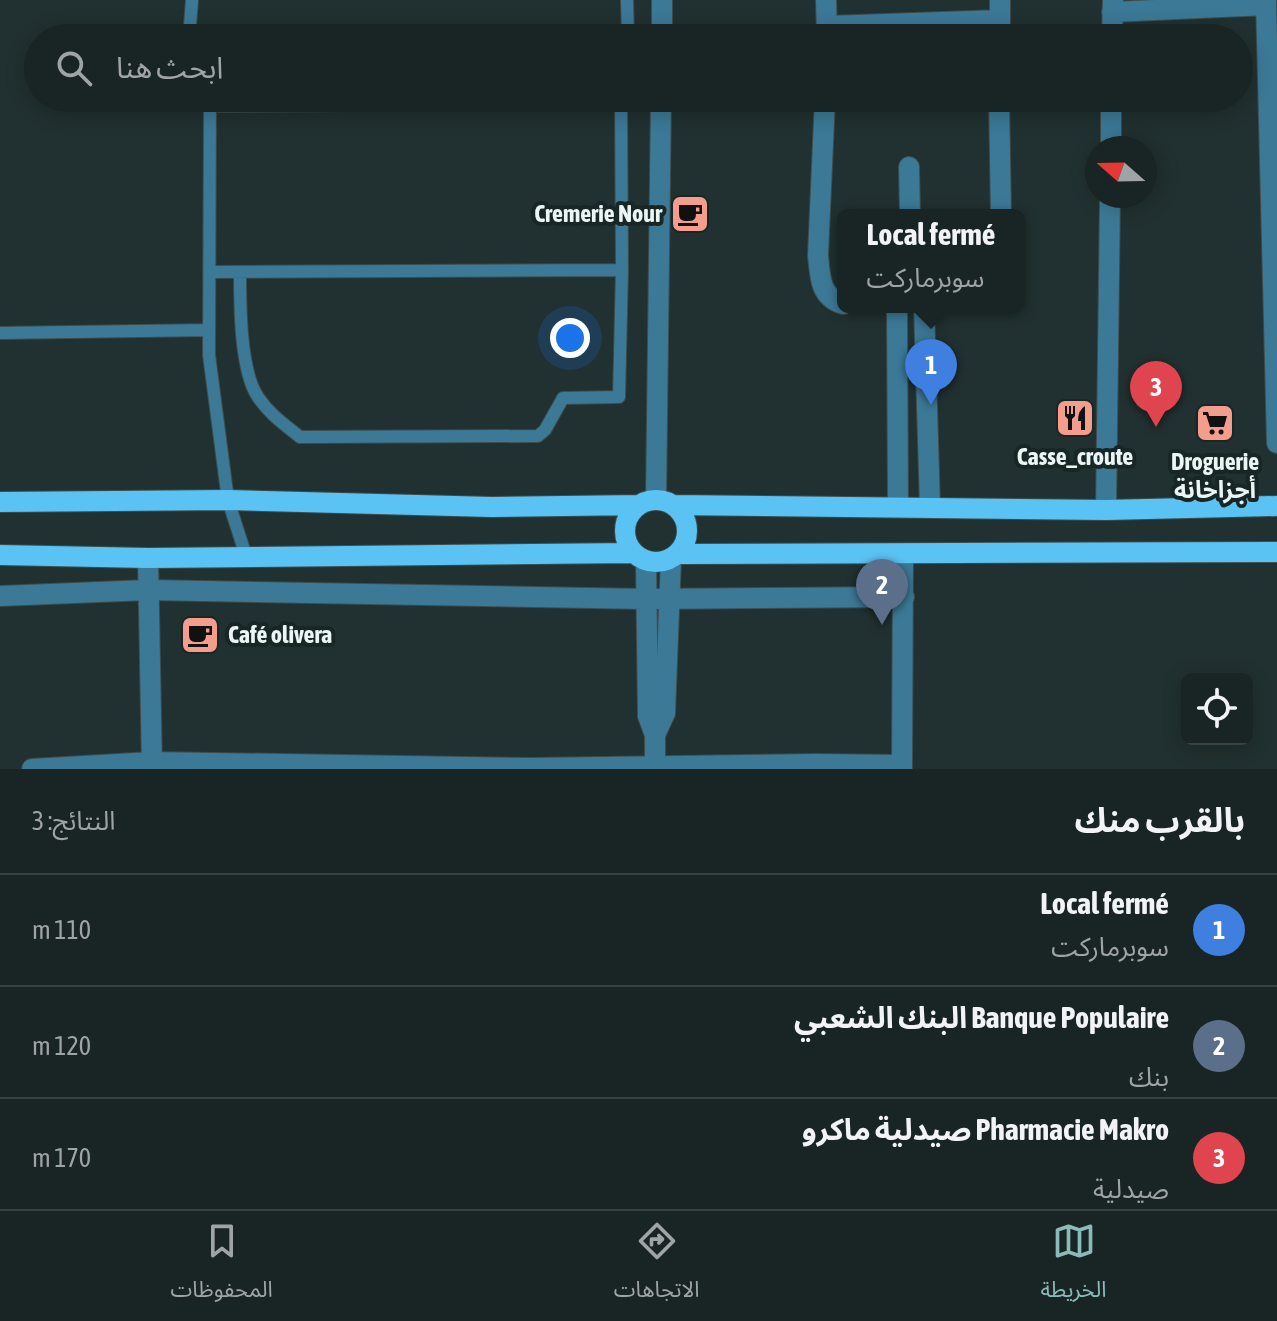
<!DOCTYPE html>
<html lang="ar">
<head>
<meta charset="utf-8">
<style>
	:root { --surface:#192424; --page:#222c2c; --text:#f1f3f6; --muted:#9fa4a6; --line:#374141; --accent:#8bbbb9 }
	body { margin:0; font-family:"Asap Condensed","Noto Sans Arabic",sans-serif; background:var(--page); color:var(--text); direction:rtl }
	.controls { position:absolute; right:24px; bottom:24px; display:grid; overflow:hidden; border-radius:12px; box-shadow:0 4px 20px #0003 }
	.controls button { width:72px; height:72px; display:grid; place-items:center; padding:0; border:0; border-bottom:2px solid var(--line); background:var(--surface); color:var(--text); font:40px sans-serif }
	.compass { position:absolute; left:1085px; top:136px; width:72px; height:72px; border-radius:50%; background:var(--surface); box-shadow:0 4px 20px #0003; rotate:290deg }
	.you { position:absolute; left:570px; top:338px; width:28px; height:28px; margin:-20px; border:6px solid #fff; border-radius:50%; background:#1a73e8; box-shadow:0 0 0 12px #1a73e833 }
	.badge { display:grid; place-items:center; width:52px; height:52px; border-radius:50%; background:var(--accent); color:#fff; font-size:26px; font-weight:700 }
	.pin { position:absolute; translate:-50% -66px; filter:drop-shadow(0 2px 4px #0008) }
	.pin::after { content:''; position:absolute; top:42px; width:28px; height:24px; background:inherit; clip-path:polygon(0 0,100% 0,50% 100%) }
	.popup { position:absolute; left:837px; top:209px; width:188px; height:104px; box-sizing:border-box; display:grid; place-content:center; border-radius:12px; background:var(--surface); filter:drop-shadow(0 2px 6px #0005); font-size:26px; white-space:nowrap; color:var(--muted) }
	.popup b { font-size:30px; color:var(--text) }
	.popup::after { content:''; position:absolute; left:50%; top:100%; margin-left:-16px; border:16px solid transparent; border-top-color:var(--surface) }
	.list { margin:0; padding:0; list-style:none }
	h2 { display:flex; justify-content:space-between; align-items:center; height:104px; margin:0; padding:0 32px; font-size:34px }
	h2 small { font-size:26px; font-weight:400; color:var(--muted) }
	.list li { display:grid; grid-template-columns:52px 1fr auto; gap:24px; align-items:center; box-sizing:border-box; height:112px; padding:0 32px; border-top:2px solid var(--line) }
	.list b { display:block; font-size:30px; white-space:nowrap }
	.list p { margin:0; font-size:26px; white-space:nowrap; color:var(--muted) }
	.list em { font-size:26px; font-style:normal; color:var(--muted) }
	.icon { flex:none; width:44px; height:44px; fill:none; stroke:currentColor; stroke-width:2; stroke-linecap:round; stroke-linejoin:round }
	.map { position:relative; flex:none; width:1277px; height:769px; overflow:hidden; direction:ltr }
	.search { position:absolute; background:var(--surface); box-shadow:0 4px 20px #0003; left:24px; right:24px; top:24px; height:88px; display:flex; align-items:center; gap:20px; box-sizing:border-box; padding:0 28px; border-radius:44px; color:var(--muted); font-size:30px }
	.sheet { height:440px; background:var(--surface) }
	nav { display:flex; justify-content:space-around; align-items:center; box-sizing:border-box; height:112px; border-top:2px solid var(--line); background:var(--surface); font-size:22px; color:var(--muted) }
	nav a { display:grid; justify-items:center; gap:4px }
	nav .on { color:var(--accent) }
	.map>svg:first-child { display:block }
</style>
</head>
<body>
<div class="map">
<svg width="1277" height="769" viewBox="0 0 1277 769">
	<rect width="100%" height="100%" fill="#213030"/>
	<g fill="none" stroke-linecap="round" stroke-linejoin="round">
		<defs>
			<path id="lane" d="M627,0L628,38
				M189,38L192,0
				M210,98L209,355L228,500L246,556
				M210,106L621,103
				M210,272L622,270
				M240,272C240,304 240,371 258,397C269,414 285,425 300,437L538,436L545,430L563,398L619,397L622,270L621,98
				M0,333L209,330"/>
			<path id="street" d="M826,0L827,36
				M1266,0L1277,443
				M1112,12L1266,5
				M828,26L1000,20
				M662,38V0
				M1000,38V0
				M1112,38L1113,0
				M825,98L818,255C820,277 820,297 843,304
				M999,98L1001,215
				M1111,148V98
				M909,167L910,215
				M897,307L898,507
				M924,307L930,507
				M656,500L661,98
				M1106,510L1110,196
				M148,558L152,769
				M646,561L648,716L655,735V769
				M0,596L148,590L646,599L904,597
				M655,735L665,713L671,559
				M32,769L152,762L531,768L815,764L902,765
				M902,769L903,555"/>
			<path id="primary" d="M625 531a31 31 0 1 1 62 0a31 31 0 1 1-62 0Z
				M0,502L228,500L492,507L639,505
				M673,505L1106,510L1277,506
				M677,554L1277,552
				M0,555L148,558L633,553"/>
		</defs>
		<use href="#lane" stroke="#3d4c4c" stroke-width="14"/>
		<use href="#street" stroke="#3d4c4c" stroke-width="22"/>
		<use href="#primary" stroke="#3d4c4c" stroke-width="22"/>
		<use href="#lane" stroke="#3c7997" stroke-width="12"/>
		<use href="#street" stroke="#3c7997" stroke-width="20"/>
		<use href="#primary" stroke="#5ac3f4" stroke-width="20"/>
	</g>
	<defs>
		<symbol id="cafe-square" viewBox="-11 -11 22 22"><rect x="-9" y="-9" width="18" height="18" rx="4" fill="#f49d8c" stroke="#182626"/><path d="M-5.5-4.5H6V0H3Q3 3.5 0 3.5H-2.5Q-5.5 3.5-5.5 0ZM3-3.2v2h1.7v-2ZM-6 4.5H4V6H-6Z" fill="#111"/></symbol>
		<symbol id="restaurant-square" viewBox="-11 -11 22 22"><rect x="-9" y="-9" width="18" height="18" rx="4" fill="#f49d8c" stroke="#182626"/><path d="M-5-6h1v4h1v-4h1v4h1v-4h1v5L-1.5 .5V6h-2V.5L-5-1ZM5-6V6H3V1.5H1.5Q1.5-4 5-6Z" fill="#111"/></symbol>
		<symbol id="supermarket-square" viewBox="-11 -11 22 22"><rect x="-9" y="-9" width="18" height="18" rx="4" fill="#f49d8c" stroke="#182626"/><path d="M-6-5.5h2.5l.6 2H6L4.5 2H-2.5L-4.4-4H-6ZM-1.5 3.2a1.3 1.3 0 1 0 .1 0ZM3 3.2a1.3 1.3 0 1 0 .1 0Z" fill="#111"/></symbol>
	</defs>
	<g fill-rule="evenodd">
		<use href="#cafe-square" x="668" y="192" width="44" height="44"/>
		<use href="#restaurant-square" x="1053" y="396" width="44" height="44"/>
		<use href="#supermarket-square" x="1193" y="401" width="44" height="44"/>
		<use href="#cafe-square" x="178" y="613" width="44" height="44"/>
	</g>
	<g text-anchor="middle" stroke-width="8" stroke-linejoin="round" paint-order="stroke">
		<g font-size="24" font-weight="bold" fill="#ecf5f5" stroke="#182626">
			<text x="662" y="222" text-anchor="end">Cremerie Nour</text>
			<text x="1075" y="465">Casse_croute</text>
			<text x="1215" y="470">Droguerie<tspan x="1215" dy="28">أجزاخانة</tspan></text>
			<text x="228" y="643" text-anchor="start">Café olivera</text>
		</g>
	</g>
</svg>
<div class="controls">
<button><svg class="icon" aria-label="locate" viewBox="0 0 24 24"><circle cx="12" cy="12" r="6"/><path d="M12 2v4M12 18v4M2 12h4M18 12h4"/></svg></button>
</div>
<svg class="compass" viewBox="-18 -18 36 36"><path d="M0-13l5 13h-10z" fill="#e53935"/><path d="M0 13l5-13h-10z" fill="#9fa4a6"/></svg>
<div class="you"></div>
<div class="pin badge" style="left:931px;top:405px;background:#3f7fe0">1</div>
<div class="popup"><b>Local fermé</b>سوبرماركت</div>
<div class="pin badge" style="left:882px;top:625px;background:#5c6f8a">2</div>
<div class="pin badge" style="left:1156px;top:427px;background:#e0444e">3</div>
<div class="search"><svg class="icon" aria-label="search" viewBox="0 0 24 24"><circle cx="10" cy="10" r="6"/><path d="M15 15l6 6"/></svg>ابحث هنا</div>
</div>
<section class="sheet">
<h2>بالقرب منك<small>النتائج: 3</small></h2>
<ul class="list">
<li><span class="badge" style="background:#3f7fe0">1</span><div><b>Local fermé</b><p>سوبرماركت</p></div><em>110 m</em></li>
<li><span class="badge" style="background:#5c6f8a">2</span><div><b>Banque Populaire البنك الشعبي</b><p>بنك</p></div><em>120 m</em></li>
<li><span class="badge" style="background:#e0444e">3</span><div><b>Pharmacie Makro صيدلية ماكرو</b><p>صيدلية</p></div><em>170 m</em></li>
</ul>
</section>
<nav>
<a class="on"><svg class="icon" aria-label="map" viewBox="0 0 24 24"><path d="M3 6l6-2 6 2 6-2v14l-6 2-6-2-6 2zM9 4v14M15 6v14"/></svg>الخريطة</a>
<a><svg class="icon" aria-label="directions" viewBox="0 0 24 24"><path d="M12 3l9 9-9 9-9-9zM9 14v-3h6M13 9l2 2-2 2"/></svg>الاتجاهات</a>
<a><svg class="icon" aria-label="saved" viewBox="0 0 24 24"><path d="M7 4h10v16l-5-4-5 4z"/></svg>المحفوظات</a>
</nav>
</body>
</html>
